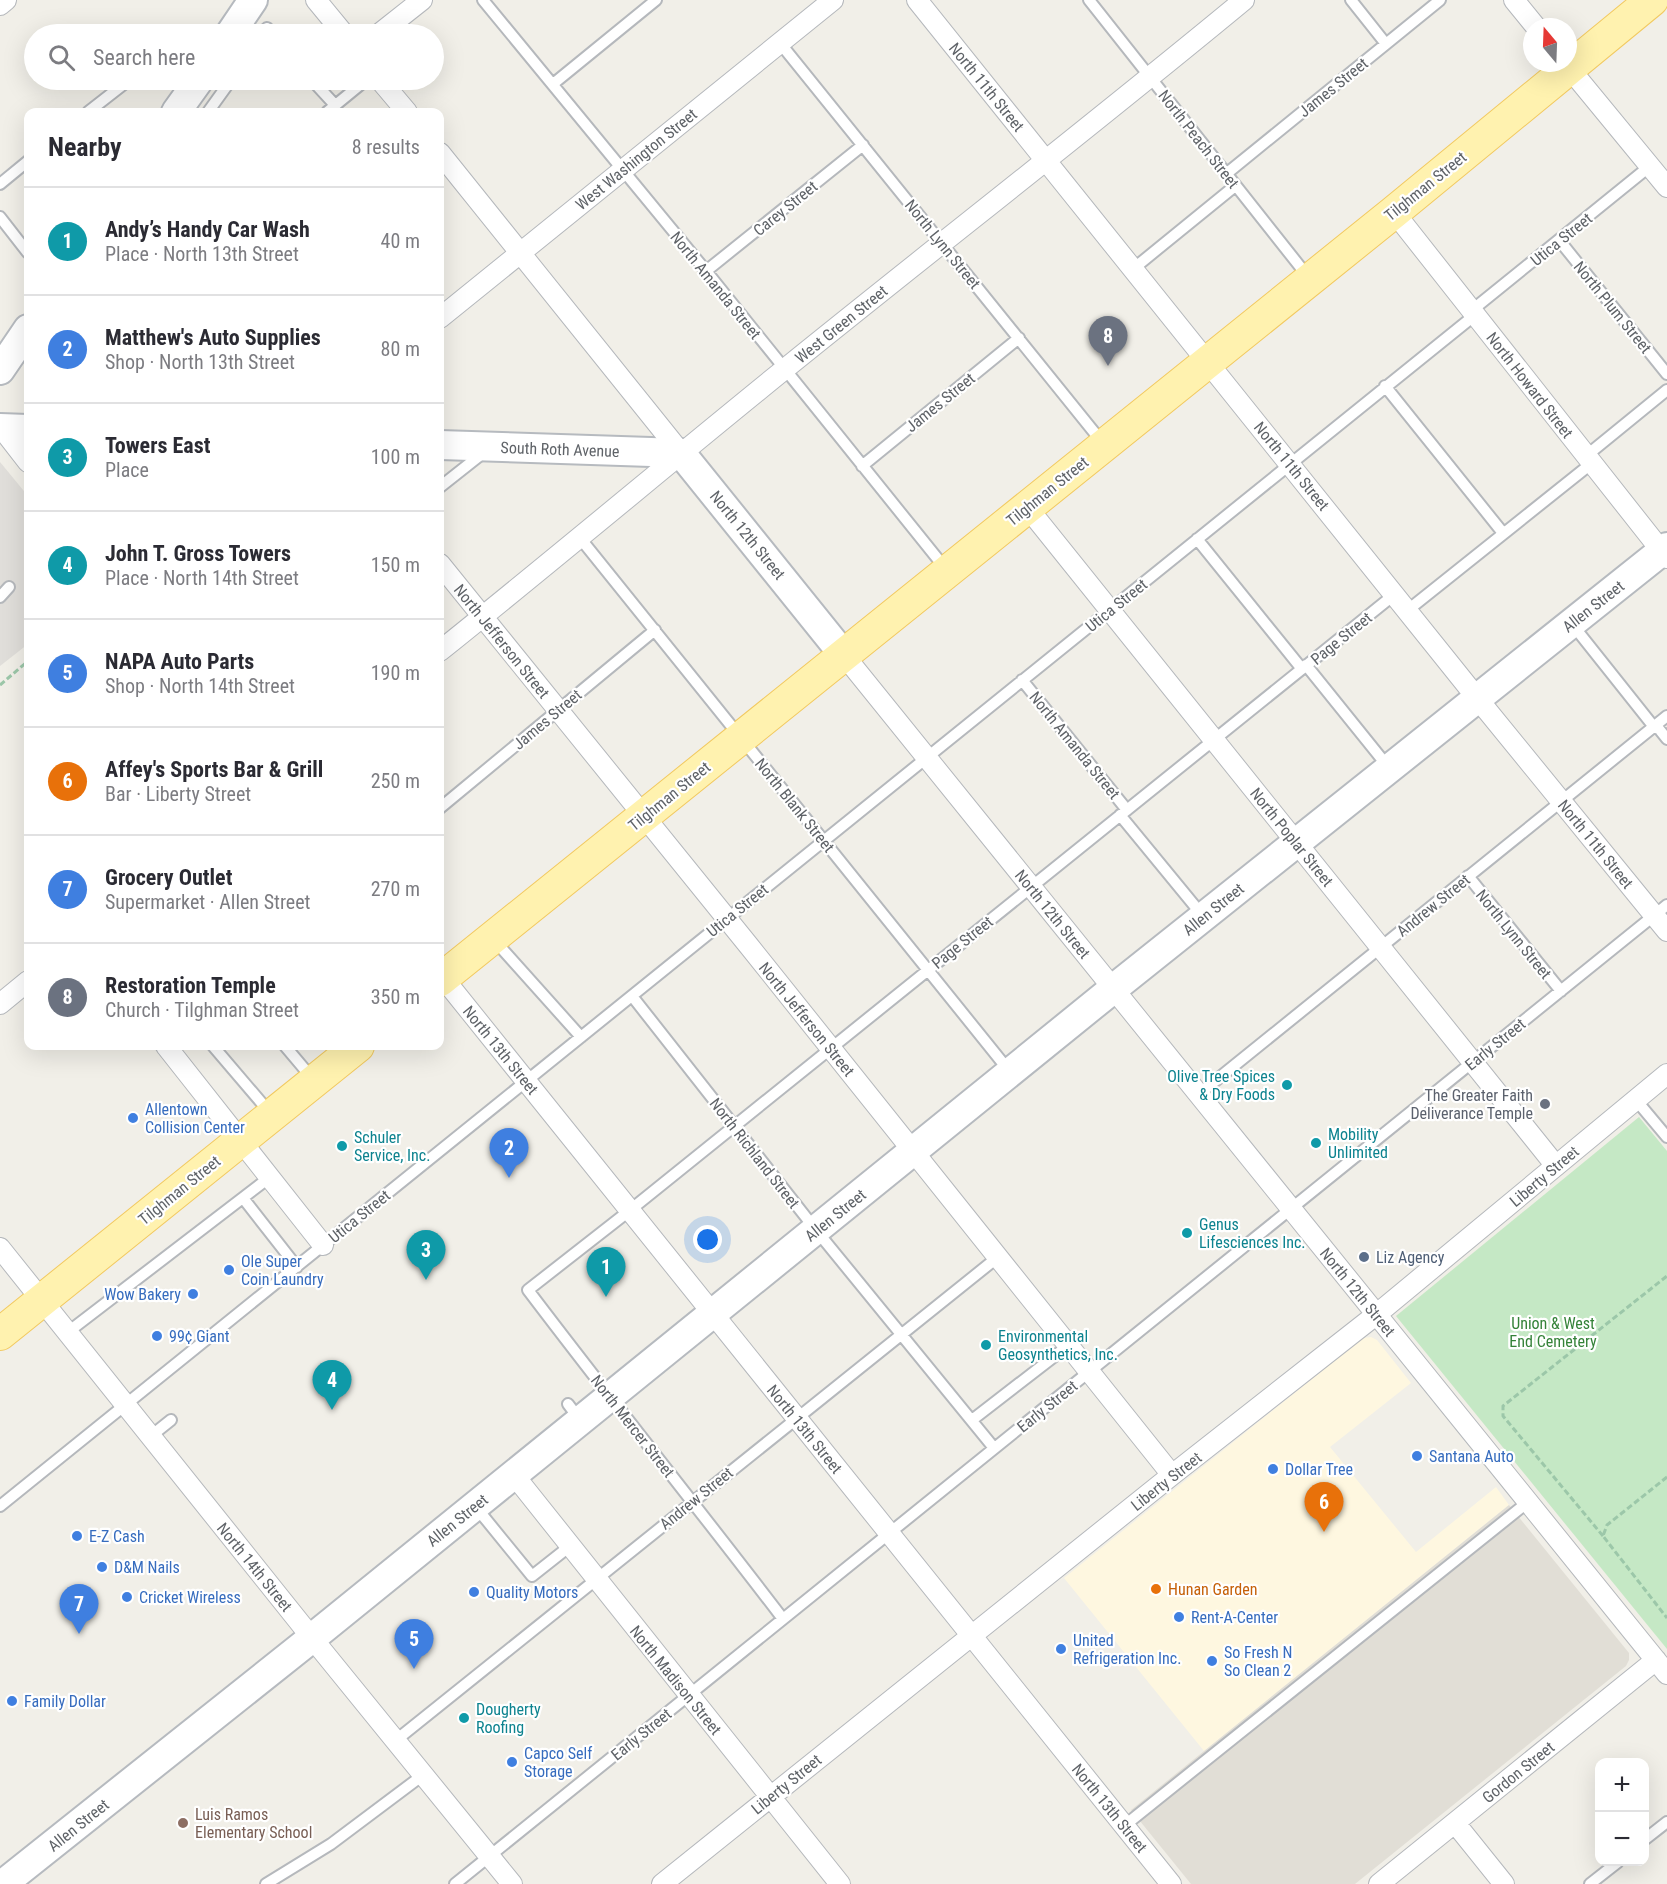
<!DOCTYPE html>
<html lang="en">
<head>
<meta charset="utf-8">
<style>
	:root { --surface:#fff; --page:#f2f2f3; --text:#2b2b33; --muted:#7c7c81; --line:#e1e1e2; --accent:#7c3aed }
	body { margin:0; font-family:"Roboto Condensed",sans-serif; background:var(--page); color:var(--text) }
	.controls { position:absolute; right:18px; bottom:18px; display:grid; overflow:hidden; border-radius:12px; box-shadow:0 6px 24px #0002 }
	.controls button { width:54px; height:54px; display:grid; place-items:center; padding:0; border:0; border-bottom:2px solid var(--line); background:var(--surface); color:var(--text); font:30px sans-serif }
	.compass { position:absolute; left:1523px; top:18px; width:54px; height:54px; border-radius:50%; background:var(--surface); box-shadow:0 6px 24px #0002; rotate:341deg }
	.you { position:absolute; left:708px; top:1240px; width:21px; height:21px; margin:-15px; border:4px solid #fff; border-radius:50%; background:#1a73e8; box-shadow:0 0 0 9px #1a73e833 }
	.badge { display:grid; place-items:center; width:39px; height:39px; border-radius:50%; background:var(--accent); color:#fff; font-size:20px; font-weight:700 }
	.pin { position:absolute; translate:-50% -50px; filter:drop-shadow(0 2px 3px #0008) }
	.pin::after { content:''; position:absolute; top:32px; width:21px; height:18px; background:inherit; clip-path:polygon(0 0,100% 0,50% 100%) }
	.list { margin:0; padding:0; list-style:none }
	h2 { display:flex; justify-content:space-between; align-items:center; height:78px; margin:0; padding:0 24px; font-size:26px }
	h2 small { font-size:20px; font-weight:400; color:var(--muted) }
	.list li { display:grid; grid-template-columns:39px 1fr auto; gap:18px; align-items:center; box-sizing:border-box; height:108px; padding:0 24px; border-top:2px solid var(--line) }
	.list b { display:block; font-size:22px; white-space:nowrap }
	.list p { margin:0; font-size:20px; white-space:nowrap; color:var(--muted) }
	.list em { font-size:20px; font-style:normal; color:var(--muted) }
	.icon { flex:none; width:33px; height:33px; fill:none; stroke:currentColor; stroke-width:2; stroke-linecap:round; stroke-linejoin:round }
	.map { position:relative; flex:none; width:1667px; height:1884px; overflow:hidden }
	.search { position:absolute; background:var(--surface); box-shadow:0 6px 24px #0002; left:24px; top:24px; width:420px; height:66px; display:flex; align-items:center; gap:15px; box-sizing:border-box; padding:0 21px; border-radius:33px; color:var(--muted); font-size:22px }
	.panel { position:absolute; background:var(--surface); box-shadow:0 6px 24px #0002; left:24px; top:108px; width:420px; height:942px; border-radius:12px }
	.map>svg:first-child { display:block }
</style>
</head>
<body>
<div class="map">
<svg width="1667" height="1884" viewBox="0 0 1667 1884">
	<rect width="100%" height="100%" fill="#f1efe8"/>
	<path fill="#fef7e0" d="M1371,1337L1377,1340L1411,1383L1330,1447L1416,1552L1496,1487L1509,1505L1204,1751L1064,1578L1363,1338Z"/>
	<path fill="#e0deda" d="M0,462L28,496V644L0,666Z"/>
	<path fill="#e1ded6" d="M1509,1505L1629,1653V1660L1626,1666L1355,1884H1191L1131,1810Z"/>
	<path fill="#c5e8c5" d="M1639,1117L1667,1151V1649L1396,1316Z"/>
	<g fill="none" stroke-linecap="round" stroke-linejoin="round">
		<defs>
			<path id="lane" d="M483,0L706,271L945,568
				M1089,0L1309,278
				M1351,0L1386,44
				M262,34L267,28L273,34
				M780,43L1102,442
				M312,80L335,105
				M553,84L656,0
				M88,112L129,80
				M208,112L231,80
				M327,112L366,80
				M1226,174L1440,0
				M0,184L28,161
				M0,217L28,253
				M1559,240L1667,374
				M1133,269L1235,186
				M706,271L863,145
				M1471,311L1650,166
				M1385,386L1503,533
				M1586,456L1667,390
				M862,466L1019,338
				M440,487L483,453
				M580,538L1010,1072
				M1197,539L1302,669
				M0,597L9,587
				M1408,610L1592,463
				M1572,624L1654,727L1659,729L1667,739
				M1306,665L1389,768
				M1022,680L1127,810
				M440,808L655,630
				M1120,815L1203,916
				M1468,876L1561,991
				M495,941L581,1037
				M632,996L816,1230L994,1448
				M213,1046L271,1114
				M285,1046L312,1078
				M1199,1094L1667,716
				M1636,1100L1667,1137
				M243,1198L297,1267
				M68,1332L270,1177
				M568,1404L580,1420
				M972,1420L1069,1345
				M151,1436L171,1420
				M0,1506L1475,315
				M475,1506L532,1576L570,1546
				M783,1619C699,1509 612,1401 528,1290L629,1211L1395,594
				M395,1741L998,1257
				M1124,1826L1528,1502
				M1644,1840L1667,1822
				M266,1884L331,1844L423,1775
				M455,1884L1667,905
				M1590,1884L1618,1862"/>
			<path id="street" d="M316,0L344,34
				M917,0L1477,698L1667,931
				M1514,0L1536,27
				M0,5L6,0
				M379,34L422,0
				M1565,63L1667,187
				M380,80L407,112
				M440,153L681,453
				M1394,212L1667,558
				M440,318L833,0
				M0,426L28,462
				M1027,507L1556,1166
				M440,564L749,946L1172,1475
				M440,651C556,558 670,462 786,368C938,245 1093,125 1244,0
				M843,654L1667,1674
				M440,974L1171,1884
				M0,1004L28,981
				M166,1046L323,1245
				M0,1248L312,1638L512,1884
				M514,1475L840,1884
				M1455,1823L1504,1884
				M662,1884L1172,1475L1377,1314L1667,1074
				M1379,1884L1656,1660"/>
			<path id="secondary" d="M230,34L253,0
				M176,112L199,80
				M0,370L28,329
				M0,428L28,429
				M440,445L681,453L843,654
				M3,1884L312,1638L1113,989L1667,547"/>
			<path id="primary" d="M440,980L1394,212L1652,0
				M0,1334L358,1046"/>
		</defs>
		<use href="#lane" stroke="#b5b8bc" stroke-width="14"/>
		<use href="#street" stroke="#b5b8bc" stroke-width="22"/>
		<use href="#secondary" stroke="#b6babf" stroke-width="32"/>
		<use href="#primary" stroke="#f2c960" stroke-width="34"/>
		<path stroke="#9cc7a9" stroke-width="3" stroke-dasharray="6 3" stroke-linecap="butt" d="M0,685L28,661
			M1667,1477L1607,1525L1603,1536L1667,1618
			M1603,1536L1503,1416V1406L1667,1276"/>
		<use href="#lane" stroke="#fff" stroke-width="10"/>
		<use href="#street" stroke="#fff" stroke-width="20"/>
		<use href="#secondary" stroke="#fff" stroke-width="28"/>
		<use href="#primary" stroke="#fff2af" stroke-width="32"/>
	</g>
	<g fill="#0f9aa8" stroke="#fff" stroke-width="2">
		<circle cx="1287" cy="1085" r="6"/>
		<circle cx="1316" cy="1143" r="6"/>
		<circle cx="342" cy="1146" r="6"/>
		<circle cx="1187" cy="1233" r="6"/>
		<circle cx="986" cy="1345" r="6"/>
		<circle cx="464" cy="1718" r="6"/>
	</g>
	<circle fill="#6b7280" stroke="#fff" stroke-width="2" cx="1545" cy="1104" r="6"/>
	<g fill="#3f7fe0" stroke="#fff" stroke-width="2">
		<circle cx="133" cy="1118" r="6"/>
		<circle cx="229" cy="1270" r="6"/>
		<circle cx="193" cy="1294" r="6"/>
		<circle cx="157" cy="1336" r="6"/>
		<circle cx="1417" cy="1456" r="6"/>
		<circle cx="1273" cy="1469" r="6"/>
		<circle cx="77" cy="1536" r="6"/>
		<circle cx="102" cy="1567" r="6"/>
		<circle cx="474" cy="1592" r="6"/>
		<circle cx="127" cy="1597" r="6"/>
		<circle cx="1179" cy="1617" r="6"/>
		<circle cx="1061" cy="1649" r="6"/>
		<circle cx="1212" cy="1661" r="6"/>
		<circle cx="12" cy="1701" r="6"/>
		<circle cx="512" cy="1762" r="6"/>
	</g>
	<circle fill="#5c6f8a" stroke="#fff" stroke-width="2" cx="1364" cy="1257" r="6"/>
	<circle fill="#e8710a" stroke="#fff" stroke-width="2" cx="1156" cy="1589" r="6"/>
	<circle fill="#8d6e63" stroke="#fff" stroke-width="2" cx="183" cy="1823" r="6"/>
	<g text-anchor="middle" stroke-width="4.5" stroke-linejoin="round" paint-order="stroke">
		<g font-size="16" fill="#5f6368" stroke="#fff">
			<text transform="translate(987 87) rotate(51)" y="6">North 11th Street</text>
			<text transform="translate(1333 87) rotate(-39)" y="6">James Street</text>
			<text transform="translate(1199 139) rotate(52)" y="6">North Peach Street</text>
			<text transform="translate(636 159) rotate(-39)" y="6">West Washington Street</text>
			<text transform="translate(1425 186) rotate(-39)" y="6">Tilghman Street</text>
			<text transform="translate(785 208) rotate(-39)" y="6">Carey Street</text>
			<text transform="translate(1561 239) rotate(-39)" y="6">Utica Street</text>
			<text transform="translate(943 244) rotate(51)" y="6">North Lynn Street</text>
			<text transform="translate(716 285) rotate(51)" y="6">North Amanda Street</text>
			<text transform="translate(1613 307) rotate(51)" y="6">North Plum Street</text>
			<text transform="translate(841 324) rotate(-39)" y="6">West Green Street</text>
			<text transform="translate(1530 385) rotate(52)" y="6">North Howard Street</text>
			<text transform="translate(940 402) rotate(-39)" y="6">James Street</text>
			<text transform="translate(560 449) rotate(2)" y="6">South Roth Avenue</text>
			<text transform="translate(1292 466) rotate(51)" y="6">North 11th Street</text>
			<text transform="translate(1047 491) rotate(-39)" y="6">Tilghman Street</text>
			<text transform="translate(748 535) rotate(51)" y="6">North 12th Street</text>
			<text transform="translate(1116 605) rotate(-39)" y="6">Utica Street</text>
			<text transform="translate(1593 606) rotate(-38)" y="6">Allen Street</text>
			<text transform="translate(1341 638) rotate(-39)" y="6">Page Street</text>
			<text transform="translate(502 641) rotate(51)" y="6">North Jefferson Street</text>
			<text transform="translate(547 719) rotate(-40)" y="6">James Street</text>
			<text transform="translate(1075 745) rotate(51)" y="6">North Amanda Street</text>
			<text transform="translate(669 796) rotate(-39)" y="6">Tilghman Street</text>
			<text transform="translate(795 805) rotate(51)" y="6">North Blank Street</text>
			<text transform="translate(1292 837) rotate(51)" y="6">North Poplar Street</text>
			<text transform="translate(1596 844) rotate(51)" y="6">North 11th Street</text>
			<text transform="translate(1433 905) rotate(-39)" y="6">Andrew Street</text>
			<text transform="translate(1213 909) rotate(-39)" y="6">Allen Street</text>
			<text transform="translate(737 910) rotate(-39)" y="6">Utica Street</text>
			<text transform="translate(1053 914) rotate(51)" y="6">North 12th Street</text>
			<text transform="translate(1514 934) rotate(51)" y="6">North Lynn Street</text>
			<text transform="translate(962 942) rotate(-39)" y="6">Page Street</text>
			<text transform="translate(807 1019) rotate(51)" y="6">North Jefferson Street</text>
			<text transform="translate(1495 1044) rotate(-39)" y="6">Early Street</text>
			<text transform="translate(501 1050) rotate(51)" y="6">North 13th Street</text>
			<text transform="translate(755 1153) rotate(52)" y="6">North Richland Street</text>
			<text transform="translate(1544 1176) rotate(-40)" y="6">Liberty Street</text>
			<text transform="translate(179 1190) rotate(-39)" y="6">Tilghman Street</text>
			<text transform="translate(835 1215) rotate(-39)" y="6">Allen Street</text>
			<text transform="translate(359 1216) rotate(-39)" y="6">Utica Street</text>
			<text transform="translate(1358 1292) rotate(51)" y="6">North 12th Street</text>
			<text transform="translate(1047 1406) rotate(-39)" y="6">Early Street</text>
			<text transform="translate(633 1426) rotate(52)" y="6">North Mercer Street</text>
			<text transform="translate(805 1429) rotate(51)" y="6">North 13th Street</text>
			<text transform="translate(1166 1481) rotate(-38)" y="6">Liberty Street</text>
			<text transform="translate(696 1498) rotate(-39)" y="6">Andrew Street</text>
			<text transform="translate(457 1520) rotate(-39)" y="6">Allen Street</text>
			<text transform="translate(255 1567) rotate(51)" y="6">North 14th Street</text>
			<text transform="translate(676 1680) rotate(51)" y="6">North Madison Street</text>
			<text transform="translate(641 1734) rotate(-39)" y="6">Early Street</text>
			<text transform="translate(1518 1772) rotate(-39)" y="6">Gordon Street</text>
			<text transform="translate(786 1784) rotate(-39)" y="6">Liberty Street</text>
			<text transform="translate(1110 1808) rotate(51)" y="6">North 13th Street</text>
			<text transform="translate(78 1825) rotate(-39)" y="6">Allen Street</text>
		</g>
		<g font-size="16" fill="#0d838f" stroke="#fff" text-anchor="start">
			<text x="1275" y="1082" text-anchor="end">Olive Tree Spices<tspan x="1275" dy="18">&amp; Dry Foods</tspan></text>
			<text x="1328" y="1140">Mobility<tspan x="1328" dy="18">Unlimited</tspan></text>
			<text x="354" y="1143">Schuler<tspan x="354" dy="18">Service, Inc.</tspan></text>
			<text x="1199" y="1230">Genus<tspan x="1199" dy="18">Lifesciences Inc.</tspan></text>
			<text x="998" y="1342">Environmental<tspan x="998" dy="18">Geosynthetics, Inc.</tspan></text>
			<text x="476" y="1715">Dougherty<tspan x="476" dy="18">Roofing</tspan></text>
		</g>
		<g font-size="16" fill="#5b616d" stroke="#fff" text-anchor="end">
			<text x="1533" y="1101">The Greater Faith<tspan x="1533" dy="18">Deliverance Temple</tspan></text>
		</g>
		<g font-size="16" fill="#366cbe" stroke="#fff" text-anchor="start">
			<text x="145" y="1115">Allentown<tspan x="145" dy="18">Collision Center</tspan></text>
			<text x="241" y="1267">Ole Super<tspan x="241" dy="18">Coin Laundry</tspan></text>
			<text x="181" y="1300" text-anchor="end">Wow Bakery</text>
			<text x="169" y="1342">99¢ Giant</text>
			<text x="1429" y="1462">Santana Auto</text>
			<text x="1285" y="1475">Dollar Tree</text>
			<text x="89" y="1542">E-Z Cash</text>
			<text x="114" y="1573">D&amp;M Nails</text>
			<text x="486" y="1598">Quality Motors</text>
			<text x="139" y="1603">Cricket Wireless</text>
			<text x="1191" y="1623">Rent-A-Center</text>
			<text x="1073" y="1646">United<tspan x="1073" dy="18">Refrigeration Inc.</tspan></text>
			<text x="1224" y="1658">So Fresh N<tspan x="1224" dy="18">So Clean 2</tspan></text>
			<text x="24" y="1707">Family Dollar</text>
			<text x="524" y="1759">Capco Self<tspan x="524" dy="18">Storage</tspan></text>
		</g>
		<g font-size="16" fill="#4e5e75" stroke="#fff" text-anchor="start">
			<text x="1376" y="1263">Liz Agency</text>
		</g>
		<g font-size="16" fill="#348238" stroke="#fff">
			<text x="1553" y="1329">Union &amp; West<tspan x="1553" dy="18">End Cemetery</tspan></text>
		</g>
		<g font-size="16" fill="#c56008" stroke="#fff" text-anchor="start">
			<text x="1168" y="1595">Hunan Garden</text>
		</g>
		<g font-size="16" fill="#785e54" stroke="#fff" text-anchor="start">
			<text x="195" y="1820">Luis Ramos<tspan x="195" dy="18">Elementary School</tspan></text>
		</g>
	</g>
</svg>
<div class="controls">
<button>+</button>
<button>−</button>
</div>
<svg class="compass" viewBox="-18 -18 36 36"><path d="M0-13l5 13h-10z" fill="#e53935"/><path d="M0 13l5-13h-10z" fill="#7c7c81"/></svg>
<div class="you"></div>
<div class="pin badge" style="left:606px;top:1297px;background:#0f9aa8">1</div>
<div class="pin badge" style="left:509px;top:1178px;background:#3f7fe0">2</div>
<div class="pin badge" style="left:426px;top:1280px;background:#0f9aa8">3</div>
<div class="pin badge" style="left:332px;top:1410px;background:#0f9aa8">4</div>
<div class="pin badge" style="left:414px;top:1669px;background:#3f7fe0">5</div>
<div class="pin badge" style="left:1324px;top:1532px;background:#e8710a">6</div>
<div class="pin badge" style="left:79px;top:1634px;background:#3f7fe0">7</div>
<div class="pin badge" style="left:1108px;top:366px;background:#6b7280">8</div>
<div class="search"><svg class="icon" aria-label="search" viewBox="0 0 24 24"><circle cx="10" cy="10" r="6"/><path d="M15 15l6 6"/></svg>Search here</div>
<section class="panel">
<h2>Nearby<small>8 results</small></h2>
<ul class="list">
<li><span class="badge" style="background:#0f9aa8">1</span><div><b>Andy’s Handy Car Wash</b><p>Place · North 13th Street</p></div><em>40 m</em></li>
<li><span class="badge" style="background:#3f7fe0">2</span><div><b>Matthew's Auto Supplies</b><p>Shop · North 13th Street</p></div><em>80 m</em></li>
<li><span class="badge" style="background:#0f9aa8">3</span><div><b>Towers East</b><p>Place</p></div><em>100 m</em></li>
<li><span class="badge" style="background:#0f9aa8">4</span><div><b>John T. Gross Towers</b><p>Place · North 14th Street</p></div><em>150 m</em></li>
<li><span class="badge" style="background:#3f7fe0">5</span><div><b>NAPA Auto Parts</b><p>Shop · North 14th Street</p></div><em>190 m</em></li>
<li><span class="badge" style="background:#e8710a">6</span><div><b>Affey's Sports Bar &amp; Grill</b><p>Bar · Liberty Street</p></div><em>250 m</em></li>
<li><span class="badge" style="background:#3f7fe0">7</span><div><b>Grocery Outlet</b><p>Supermarket · Allen Street</p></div><em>270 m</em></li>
<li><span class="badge" style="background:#6b7280">8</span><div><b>Restoration Temple</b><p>Church · Tilghman Street</p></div><em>350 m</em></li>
</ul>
</section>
</div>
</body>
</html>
